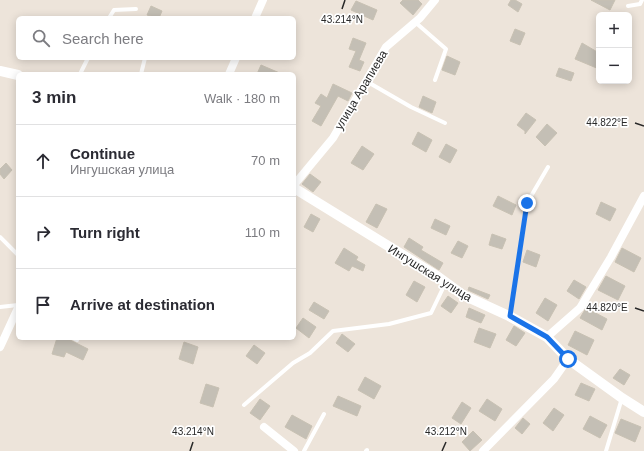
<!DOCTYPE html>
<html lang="en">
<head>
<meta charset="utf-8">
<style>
	:root { --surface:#fff; --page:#f7f7f7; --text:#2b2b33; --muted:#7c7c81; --line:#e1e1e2 }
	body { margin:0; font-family:Helvetica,sans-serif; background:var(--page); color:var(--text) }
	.controls { position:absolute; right:12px; top:12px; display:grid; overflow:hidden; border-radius:6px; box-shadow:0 2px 10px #0003 }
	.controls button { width:36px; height:36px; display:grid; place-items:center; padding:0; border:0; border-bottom:1px solid var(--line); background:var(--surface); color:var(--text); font:20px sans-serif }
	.stop { position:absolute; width:12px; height:12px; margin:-9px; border:3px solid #1a73e8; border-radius:50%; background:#fff }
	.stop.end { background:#1a73e8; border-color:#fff; box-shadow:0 1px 4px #0008 }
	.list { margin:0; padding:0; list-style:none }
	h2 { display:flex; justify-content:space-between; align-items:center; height:52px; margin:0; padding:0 16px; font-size:17px }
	h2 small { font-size:13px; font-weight:400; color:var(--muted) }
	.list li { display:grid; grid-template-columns:26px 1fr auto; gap:12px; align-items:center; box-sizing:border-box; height:72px; padding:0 16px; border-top:1px solid var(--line) }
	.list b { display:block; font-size:15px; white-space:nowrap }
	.list p { margin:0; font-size:13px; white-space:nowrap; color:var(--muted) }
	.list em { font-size:13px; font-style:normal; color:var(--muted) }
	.icon { flex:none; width:22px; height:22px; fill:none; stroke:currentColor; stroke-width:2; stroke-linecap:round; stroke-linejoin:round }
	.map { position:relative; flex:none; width:644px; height:451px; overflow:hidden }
	.search { position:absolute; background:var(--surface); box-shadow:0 2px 10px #0003; left:16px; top:16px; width:280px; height:44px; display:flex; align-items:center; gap:10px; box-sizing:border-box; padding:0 14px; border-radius:6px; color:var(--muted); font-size:15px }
	.panel { position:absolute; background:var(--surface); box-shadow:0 2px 10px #0003; left:16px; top:72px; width:280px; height:268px; border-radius:6px }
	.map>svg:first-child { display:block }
</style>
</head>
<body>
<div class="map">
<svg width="644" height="451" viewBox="0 0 644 451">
	<rect width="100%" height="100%" fill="#ede4da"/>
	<path fill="#c4bfb5" stroke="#c8c1b3" d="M403,0H418L422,4L413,15L400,3Z
		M511,0H515L522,4L518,12L508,5Z
		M591,0H615L610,10Z
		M356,1L377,10L373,20L351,10Z
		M151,6L162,11L159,18L147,15Z
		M515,29L525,33L520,45L510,41Z
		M353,38L366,43L359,60L364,62L360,71L349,67L356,51L349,49Z
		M582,43L599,53V69L575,59Z
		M447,56L460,62L455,75L442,70Z
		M261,65L282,74H257Z
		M559,68L574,73L571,81L556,76Z
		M333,84L352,93L348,101L338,96L321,126L312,121L321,106L315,103L321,94L327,98Z
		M423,96L436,102L432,113L419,107Z
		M526,113L536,120L525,134V131L517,125Z
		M547,124L557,133L545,146L536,137Z
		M418,132L432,140L426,152L412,144Z
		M446,144L457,150L450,163L439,157Z
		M362,146L374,154L363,170L351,163Z
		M6,163L12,170L4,179L0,174V169Z
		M310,174L321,182L313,192L302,184Z
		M498,196L516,205L512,215L493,206Z
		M601,202L616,209L610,221L596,214Z
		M376,204L387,209L377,228L366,222Z
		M311,214L320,219L313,232L304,227Z
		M435,219L450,226L446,235L431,228Z
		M492,234L506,239L502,249L489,245Z
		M409,238L423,247L421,250L443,263L439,270L404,247Z
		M458,241L468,246L462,258L451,253Z
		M344,248L358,257L356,260L365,265L363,271L352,266L349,271L335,263Z
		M622,248L641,258L634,272L615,262Z
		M527,250L540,255L536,267L523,262Z
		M606,276L625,286L618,300L598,290Z
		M574,280L586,287L579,299L567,291Z
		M414,281L425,287L417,302L406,295Z
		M469,287L490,295L488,299L468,290Z
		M448,296L458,303L451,313L441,306Z
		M545,298L557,305L548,321L536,313Z
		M314,302L329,311L324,319L309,310Z
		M469,308L485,315L481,323L466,317Z
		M586,308L607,319L602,330L580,318Z
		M303,318L316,327L309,338L296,328Z
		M514,326L525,333L516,346L506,340Z
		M479,328L496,334L490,348L474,342Z
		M575,331L594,340L587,355L568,345Z
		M342,334L355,344L348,352L336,343Z
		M57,338L70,340L88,349L83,360L66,352L64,357L52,354Z
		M184,342L198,347L193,364L179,359Z
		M254,345L265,353L257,364L246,356Z
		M620,369L630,375L624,385L613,378Z
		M365,377L381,386L374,399L358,390Z
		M581,383L595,389L589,401L575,395Z
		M206,384L219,388L213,407L200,403Z
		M338,396L361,406L357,416L333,406Z
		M260,399L270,406L260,420L250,413Z
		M487,399L502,409L495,421L479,411Z
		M462,402L471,408L461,424L452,418Z
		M554,408L564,415L553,431L543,423Z
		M292,415L312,426L306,439L285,427Z
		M590,416L607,425L600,438L583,429Z
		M523,418L530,424L522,434L515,428Z
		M621,419L641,427L635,442L615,433Z
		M473,431L482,440L470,451L462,442Z"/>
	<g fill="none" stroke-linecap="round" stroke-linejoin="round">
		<path stroke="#fff" stroke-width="4" d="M628,6L640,4L642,0
			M109,18L114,10L136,9
			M415,22L446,49L435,80
			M80,74L88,58
			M141,74L145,58
			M366,81L411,107L445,123
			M0,237L18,255
			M0,307L18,305
			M510,316L527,203L548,167
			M73,338L77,340
			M244,405L293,363L310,353L333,331L389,324L431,313L445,284
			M304,451L324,414
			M366,451L367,450
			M606,451L622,398"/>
		<path stroke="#fff" stroke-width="8" d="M255,18L263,0
			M229,74L236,58
			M294,185L333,138L386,47L420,18L435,0
			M547,337L580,308L611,257L644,196
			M0,347L18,308
			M264,427L294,451
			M483,451L554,379L568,359"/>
		<path stroke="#fff" stroke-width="10" d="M0,71L18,75
			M294,188L437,276L463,295L509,316L547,337L568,359L622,398L644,412"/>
	</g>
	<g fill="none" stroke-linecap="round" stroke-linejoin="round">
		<path stroke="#1a73e8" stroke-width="5" d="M527,203L510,316L547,337L568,359"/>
	</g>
	<path fill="none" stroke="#292929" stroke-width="1.5" d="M342,9L345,0M635,123L644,126M635,308L644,311M190,451L193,442M442,451L446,442"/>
	<g text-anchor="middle" stroke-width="3.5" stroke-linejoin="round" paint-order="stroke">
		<g font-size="12" fill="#292929" stroke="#fff">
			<text transform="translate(361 90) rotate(-59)" y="4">улица Арапиева</text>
			<text transform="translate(430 273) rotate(32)" y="4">Ингушская улица</text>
		</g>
	</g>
	<g font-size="10" text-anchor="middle" fill="#292929" stroke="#fff" stroke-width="3.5" stroke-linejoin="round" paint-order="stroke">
		<text x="342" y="23">43.214°N</text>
		<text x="607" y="126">44.822°E</text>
		<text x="607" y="311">44.820°E</text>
		<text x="193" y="435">43.214°N</text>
		<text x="446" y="435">43.212°N</text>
	</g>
</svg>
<div class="controls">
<button>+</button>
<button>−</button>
</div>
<div class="stop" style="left:568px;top:359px"></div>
<div class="stop end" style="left:527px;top:203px"></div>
<div class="search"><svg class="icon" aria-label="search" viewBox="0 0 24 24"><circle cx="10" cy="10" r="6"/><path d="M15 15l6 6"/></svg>Search here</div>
<section class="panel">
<h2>3 min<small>Walk · 180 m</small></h2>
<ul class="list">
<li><svg class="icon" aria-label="ahead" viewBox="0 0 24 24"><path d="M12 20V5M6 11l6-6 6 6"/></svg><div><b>Continue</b><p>Ингушская улица</p></div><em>70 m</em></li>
<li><svg class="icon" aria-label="right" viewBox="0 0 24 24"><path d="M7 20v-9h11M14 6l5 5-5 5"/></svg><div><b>Turn right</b></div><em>110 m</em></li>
<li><svg class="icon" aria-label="arrive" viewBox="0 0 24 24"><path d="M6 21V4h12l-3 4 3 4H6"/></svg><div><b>Arrive at destination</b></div></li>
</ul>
</section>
</div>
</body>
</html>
